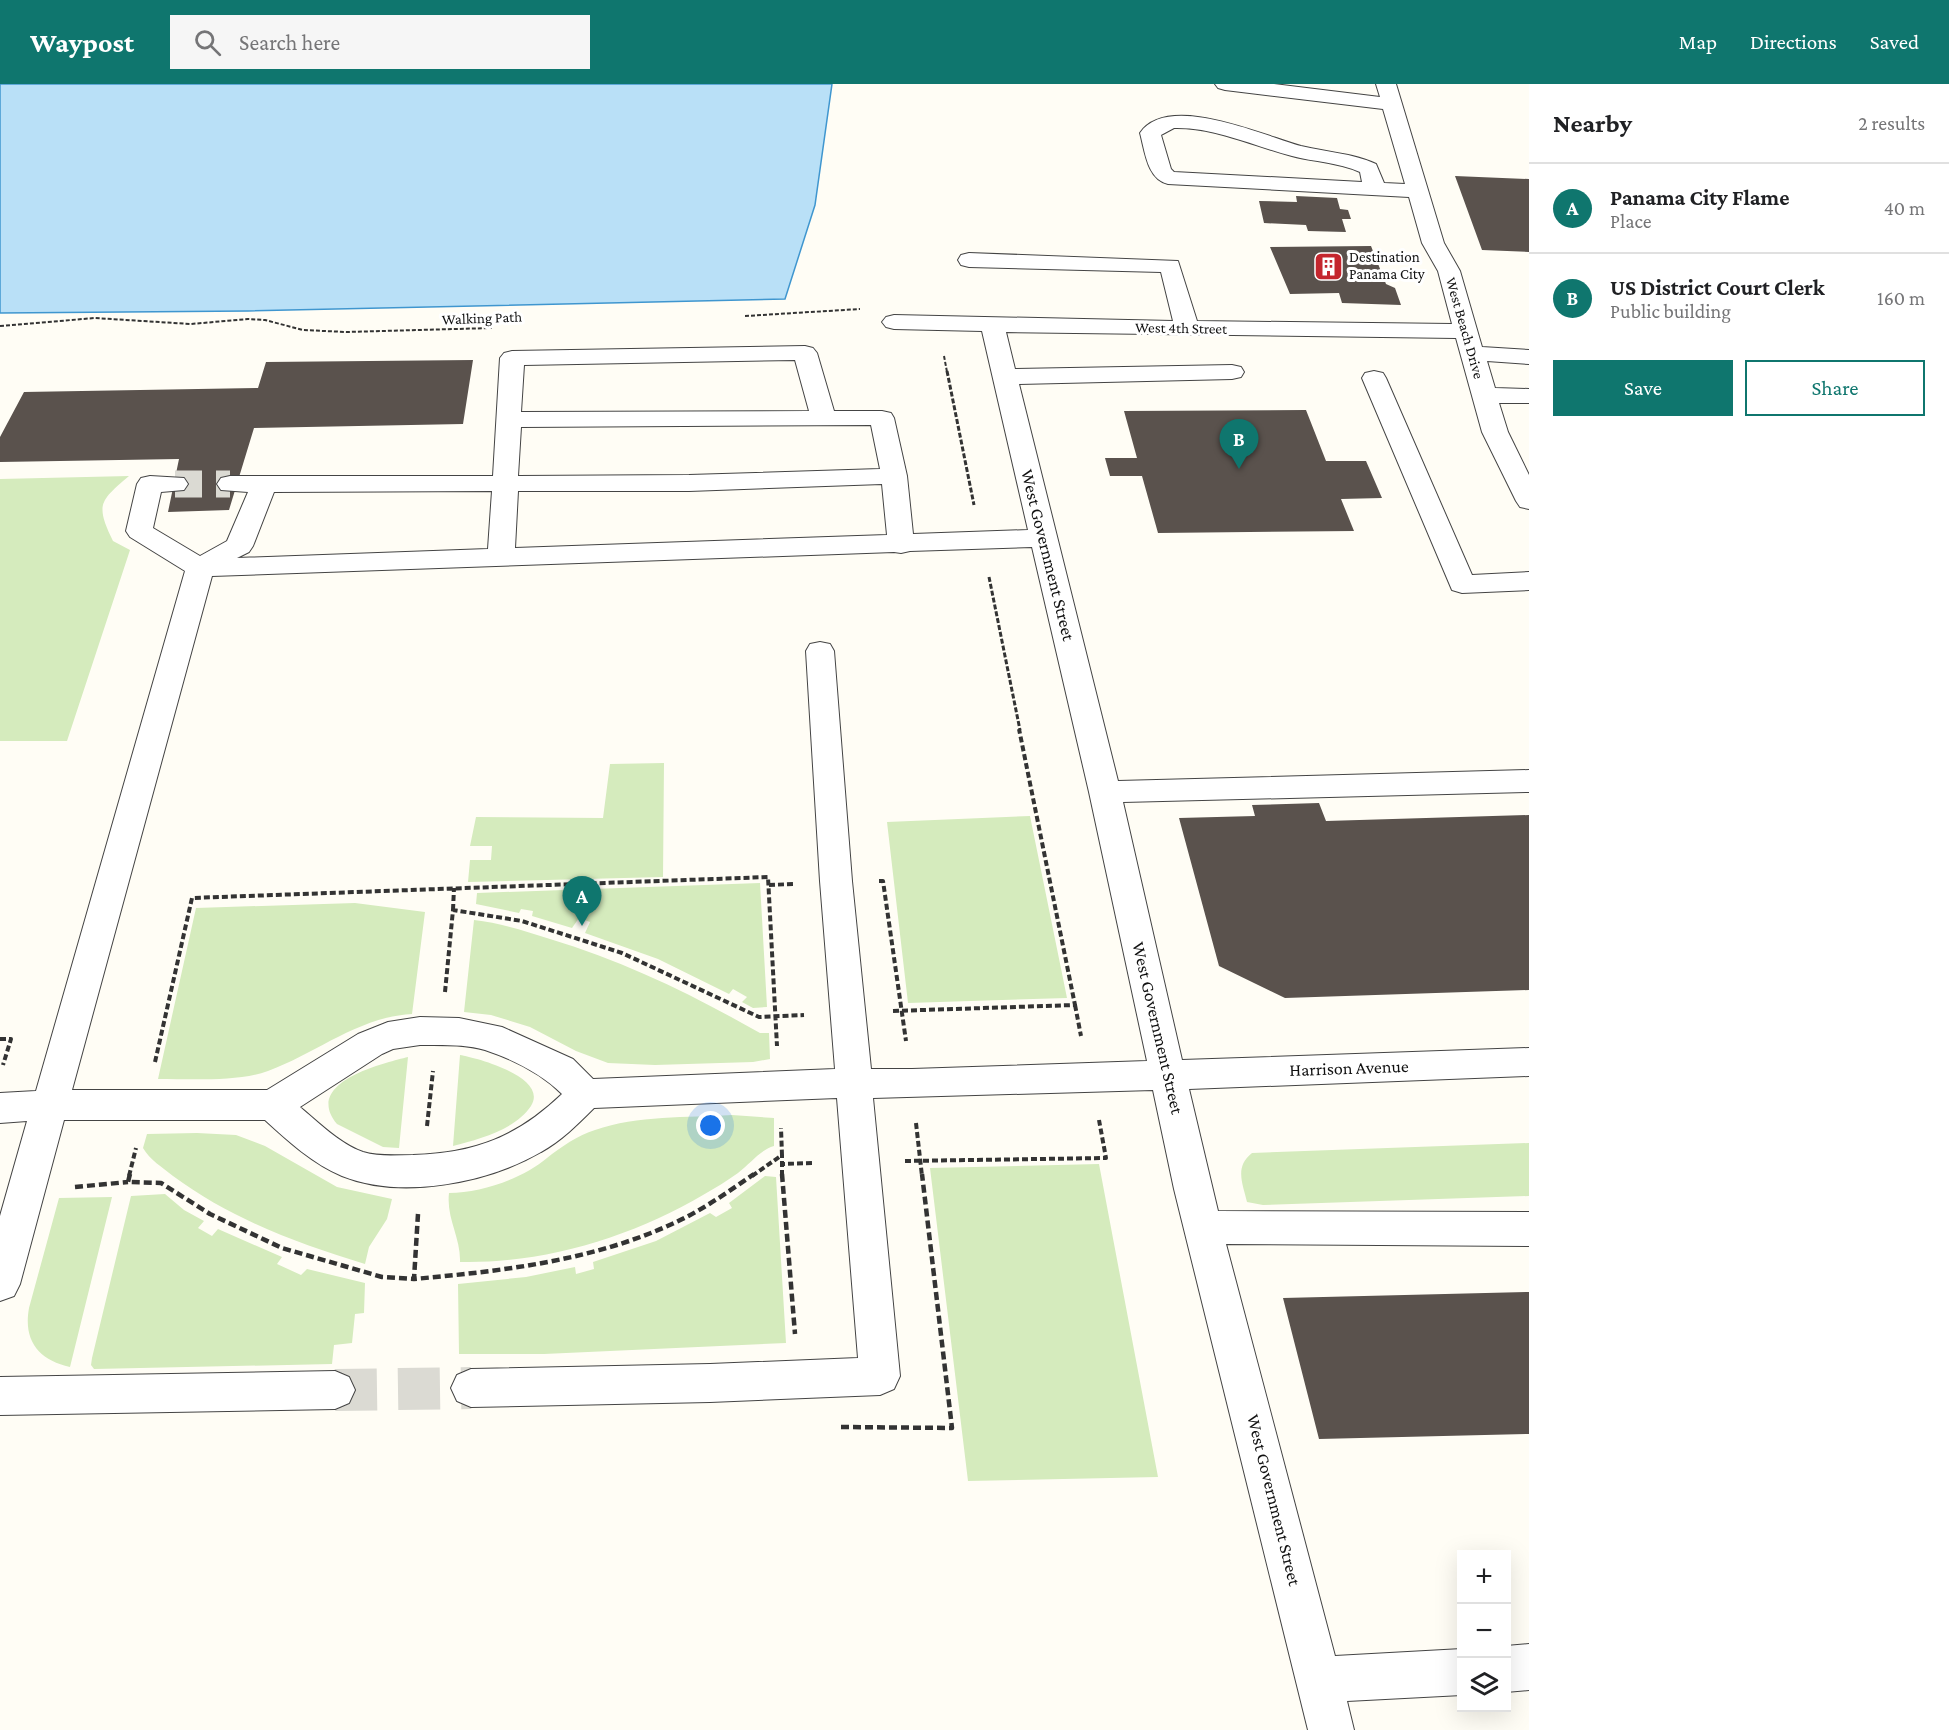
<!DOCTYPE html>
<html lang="en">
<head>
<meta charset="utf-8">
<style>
	:root { --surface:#fff; --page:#f6f6f6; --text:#202124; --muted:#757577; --line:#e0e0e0; --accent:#0f766e }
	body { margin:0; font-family:"Crimson Pro",serif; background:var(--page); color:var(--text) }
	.controls { position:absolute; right:18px; bottom:18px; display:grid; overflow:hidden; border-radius:0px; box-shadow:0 6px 24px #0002 }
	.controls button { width:54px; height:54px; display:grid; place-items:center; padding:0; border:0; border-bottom:2px solid var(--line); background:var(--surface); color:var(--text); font:30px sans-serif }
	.you { position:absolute; left:711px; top:1042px; width:21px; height:21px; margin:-15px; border:4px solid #fff; border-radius:50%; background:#1a73e8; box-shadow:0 0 0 9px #1a73e833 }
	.badge { display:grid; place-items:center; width:39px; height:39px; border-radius:50%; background:var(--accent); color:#fff; font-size:20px; font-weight:700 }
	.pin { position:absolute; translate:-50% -50px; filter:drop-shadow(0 2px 3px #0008) }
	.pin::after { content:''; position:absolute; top:32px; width:21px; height:18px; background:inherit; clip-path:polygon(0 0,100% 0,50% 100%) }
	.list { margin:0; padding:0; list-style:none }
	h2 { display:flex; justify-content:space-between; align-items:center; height:78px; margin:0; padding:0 24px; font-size:26px }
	h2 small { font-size:20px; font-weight:400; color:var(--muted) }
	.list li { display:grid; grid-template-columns:39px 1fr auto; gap:18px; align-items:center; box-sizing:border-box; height:90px; padding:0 24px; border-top:2px solid var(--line) }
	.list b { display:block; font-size:22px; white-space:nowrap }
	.list p { margin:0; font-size:20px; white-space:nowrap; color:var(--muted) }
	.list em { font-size:20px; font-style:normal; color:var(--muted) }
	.actions { display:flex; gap:12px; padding:18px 24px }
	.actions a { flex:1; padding:14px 0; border:2px solid var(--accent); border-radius:0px; text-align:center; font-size:21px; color:var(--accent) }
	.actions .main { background:var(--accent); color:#fff }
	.icon { flex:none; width:33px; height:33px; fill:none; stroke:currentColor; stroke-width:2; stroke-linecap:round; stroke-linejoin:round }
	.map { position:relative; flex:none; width:1529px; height:1646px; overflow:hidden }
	header { display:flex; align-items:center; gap:36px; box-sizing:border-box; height:84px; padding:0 30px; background:var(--accent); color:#fff }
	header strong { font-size:28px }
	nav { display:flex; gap:33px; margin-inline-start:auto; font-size:21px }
	.search { width:420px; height:54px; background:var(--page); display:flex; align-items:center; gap:15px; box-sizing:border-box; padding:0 21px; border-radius:0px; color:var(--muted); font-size:22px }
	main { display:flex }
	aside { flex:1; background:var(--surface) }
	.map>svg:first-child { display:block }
</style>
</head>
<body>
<header>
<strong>Waypost</strong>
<div class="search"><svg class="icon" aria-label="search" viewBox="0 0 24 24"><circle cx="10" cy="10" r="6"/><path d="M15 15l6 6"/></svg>Search here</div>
<nav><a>Map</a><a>Directions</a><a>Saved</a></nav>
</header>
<main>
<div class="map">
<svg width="1529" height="1646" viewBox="0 0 1529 1646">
	<rect width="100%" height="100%" fill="#fffdf5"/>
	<path fill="#d5ebbd" d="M129,392C100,417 95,420 113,457L130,466L67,657H0V395Z
		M664,679L663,793L468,798L470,776H491L492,762H470L476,733L603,734L610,680Z
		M1030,732L1067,914L908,919L887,738Z
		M760,799L767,923L753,924L742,918L747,913L733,905L729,910L658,875L585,849L590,838L579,834L572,844L532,832L533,827L521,825L519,829L476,820L477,809Z
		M355,819L425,828L412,930C358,933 317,969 268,987C237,998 191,995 158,995L196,824Z
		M474,836C500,839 525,847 550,855C626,878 691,910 760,949H769L770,975L753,978L655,981L608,979L576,967L530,943L491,931L464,928Z
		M460,971C477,974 549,993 531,1022C515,1046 479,1055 453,1062Z
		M408,973L399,1064L383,1063L337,1040C303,999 380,980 408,973Z
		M732,1031L774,1034V1062C760,1066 750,1080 738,1089C727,1097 715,1104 703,1111C632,1153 543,1180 460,1178C461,1154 446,1134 449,1109C481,1109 522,1095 547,1074C561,1063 578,1051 595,1046C638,1031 686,1034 732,1031Z
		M197,1049L236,1051L265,1062L337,1103L392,1115L387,1135L369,1163L365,1180C297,1159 231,1135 173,1092C162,1083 150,1076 143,1064L147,1050Z
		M1529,1059V1112L1263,1121L1247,1118C1243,1100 1234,1083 1252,1069Z
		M1099,1080L1158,1393L968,1397L930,1084Z
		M765,1092L776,1093L786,1259L544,1270H459L458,1200L526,1193L575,1183L576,1190L594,1185L593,1178L656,1157L710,1129L716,1133L732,1124L729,1119Z
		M165,1110L184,1126L204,1137L198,1144L212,1152L218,1145L282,1173L277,1180L301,1191L307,1185L365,1199L364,1229L355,1230L352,1259L334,1261L332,1280L94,1285L91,1281L92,1274L131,1112Z
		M112,1113L70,1283C39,1276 23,1257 29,1224L59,1114Z"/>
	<path fill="#b9e0f7" stroke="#3f96cf" stroke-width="1.5" d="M0,0H832L815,121L785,215L248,227L0,229Z"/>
	<path fill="#5a524d" d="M1455,92L1529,95V168L1482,166Z
		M1296,112L1337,114L1340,125L1348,126L1351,135H1342L1346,148L1308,147L1306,141L1264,139L1259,117L1297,118Z
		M1371,162L1386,200L1395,204L1401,221L1342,219L1339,209L1290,210L1270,163Z
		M473,276L463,340L254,344L229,426L168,428L179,375L0,378V353L24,308L258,304L266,278Z
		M1306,326L1326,377H1366L1382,414L1341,415L1354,447L1158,449L1142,392H1110L1105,374H1137L1124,327Z
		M1319,719L1326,737L1529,731V906L1285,914L1219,882L1179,734L1255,732L1252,721Z
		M1529,1208V1350L1319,1355L1283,1214Z"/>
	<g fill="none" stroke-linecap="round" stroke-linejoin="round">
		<path stroke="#dbdad3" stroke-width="27" stroke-dasharray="27 14" stroke-linecap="butt" d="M175,400H230"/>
		<path stroke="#dbdad3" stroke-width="42" stroke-dasharray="42 21" stroke-linecap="butt" d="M335,1306L471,1304"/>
		<defs>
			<path id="minor" d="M1215,0H1274L1380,13L1376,0H1396L1444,159L1460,187L1482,263L1529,266V280L1487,277L1495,304L1529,305V319H1499L1508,348L1529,391V425L1520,423L1516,417L1482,348L1456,254L1006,248L1015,285L1232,281L1241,283L1244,288L1241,293L1232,295L1019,300L1118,697L1529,686V708L1123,718L1182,976L1529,964V992L1189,1005L1218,1127L1529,1128V1162L1226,1160L1335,1572L1462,1565V1611L1347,1617L1354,1646H1308L1174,1105L1153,1006L873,1014L900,1292L894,1305L880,1311L710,1318L471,1323L457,1317L451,1304L457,1291L471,1285L710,1280L858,1274L837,1014L594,1024C578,1040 561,1057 541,1068C488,1099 401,1116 342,1092C313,1080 288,1057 265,1036H64L20,1200L14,1212L0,1217V1132L27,1037L0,1039V1009L36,1007L185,487L130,453L126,447L137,400L141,394L150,392L184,394L188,400L184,406L161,408L153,444L200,472L227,457L248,408L221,406L217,400L221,394L230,392H493L500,274L504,269L512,267L805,262L813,264L817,269L834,327H882L891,329L894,334L907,392L913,450L1028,446L982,247L894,245L886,243L882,238L886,233L894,231L1173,237L1161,188L969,183L961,181L958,176L961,171L969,169L1178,177L1197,237L1452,240L1438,187L1422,159L1409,113L1168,100C1147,95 1145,67 1140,49C1168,8 1264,52 1301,62C1326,68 1352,69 1376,80L1384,99L1405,100L1383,25L1225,6L1218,4ZM1174,44C1215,43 1253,62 1292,72C1314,78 1338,78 1360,88L1362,98L1174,88L1171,85L1161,51ZM795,276L809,327L521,328L524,281ZM871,341L880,385L689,391L518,392L521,343ZM882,400L887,451L515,464L518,407H689ZM492,407L488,465L237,474L249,468L253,462L274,408ZM1032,463L1089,708L1147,977L912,985H871L852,797L834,567L830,560L820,558L810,560L806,567L820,797L835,985L593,995L573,975L502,943L459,934L420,933L388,938L358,950L267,1006H72L212,492L894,468L901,469L910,467ZM420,961C441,961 465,960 485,966C512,975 542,990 562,1010C517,1053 475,1069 413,1071C397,1071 379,1073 363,1068C340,1060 318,1038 300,1023L382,970L393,965Z
				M1374,287L1383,289L1386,294L1472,491L1529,488V506L1462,509L1452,506L1362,294L1365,289Z
				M335,1287L349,1293L355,1306L349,1319L335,1325L0,1331V1293Z
				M1529,1560V1606L1506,1608V1562Z"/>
		</defs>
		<use href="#minor" stroke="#444" stroke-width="2"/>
		<path stroke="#333" stroke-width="2" stroke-dasharray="4 2" stroke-linecap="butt" d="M745,232L860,225
			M0,242L95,234L191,240L248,235L265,236L303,246L346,248L492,244
			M944,272L947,288"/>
		<path stroke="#333" stroke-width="3" stroke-dasharray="5 2" stroke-linecap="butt" d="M947,287L974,421
			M989,493L1020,646"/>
		<path stroke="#333" stroke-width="4" stroke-dasharray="6 3" stroke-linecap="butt" d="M879,797H883L906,957
			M769,801L793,800
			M453,826L454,804
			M445,908L453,826L522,837L622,869L759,933L804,931
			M1075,921L1081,952
			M893,927L1075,921L1019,645
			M0,955H11L3,981
			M155,978L192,814L768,793L777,962
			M916,1039L922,1092
			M427,1042L433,987
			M905,1077L1106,1074L1099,1036
			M129,1092L136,1064
			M752,1092L782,1071L781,1044
			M782,1092V1071V1080L814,1079"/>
		<path stroke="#333" stroke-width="4.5" stroke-dasharray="8 4" stroke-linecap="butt" d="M130,1090L128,1098L161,1099L210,1130L282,1164L382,1193L414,1195
			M782,1090L795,1250
			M75,1103L128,1098
			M418,1130L414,1195C502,1187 591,1177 672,1140C701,1127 728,1108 754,1090
			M841,1343L952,1344L922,1090"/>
		<use href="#minor" fill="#fff" fill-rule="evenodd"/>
	</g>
	<defs>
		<symbol id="building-square" viewBox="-11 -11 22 22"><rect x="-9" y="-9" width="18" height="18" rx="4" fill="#c4262e" stroke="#fff"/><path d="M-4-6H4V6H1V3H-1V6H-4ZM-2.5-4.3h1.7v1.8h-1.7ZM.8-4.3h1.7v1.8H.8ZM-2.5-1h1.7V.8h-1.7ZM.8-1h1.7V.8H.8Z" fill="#fff"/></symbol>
	</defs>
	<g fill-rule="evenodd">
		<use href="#building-square" x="1312" y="166" width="33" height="33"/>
	</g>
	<g text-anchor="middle" stroke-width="6" stroke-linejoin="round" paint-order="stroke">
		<g font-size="15" fill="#111" stroke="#fff" text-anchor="start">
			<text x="1349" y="178">Destination<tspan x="1349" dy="17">Panama City</tspan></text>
		</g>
		<g font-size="15" fill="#111" stroke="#fff">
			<text transform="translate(482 234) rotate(-2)" y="5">Walking Path</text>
			<text transform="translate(1181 244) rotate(1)" y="5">West 4th Street</text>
			<text transform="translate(1465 244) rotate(74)" y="5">West Beach Drive</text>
		</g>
		<g font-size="18" fill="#111" stroke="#fff">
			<text transform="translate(1048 471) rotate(76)" y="6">West Government Street</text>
			<text transform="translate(1158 944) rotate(77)" y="6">West Government Street</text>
			<text transform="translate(1349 984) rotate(-2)" y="6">Harrison Avenue</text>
			<text transform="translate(1274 1416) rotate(76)" y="6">West Government Street</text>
		</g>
	</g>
</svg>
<div class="controls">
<button>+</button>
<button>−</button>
<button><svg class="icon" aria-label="layers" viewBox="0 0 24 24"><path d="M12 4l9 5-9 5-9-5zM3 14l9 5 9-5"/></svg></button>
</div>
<div class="you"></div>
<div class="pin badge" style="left:582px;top:842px">A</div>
<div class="pin badge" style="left:1239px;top:385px">B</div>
</div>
<aside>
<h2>Nearby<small>2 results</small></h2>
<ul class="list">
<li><span class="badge">A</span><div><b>Panama City Flame</b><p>Place</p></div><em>40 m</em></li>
<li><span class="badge">B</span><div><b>US District Court Clerk</b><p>Public building</p></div><em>160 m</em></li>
</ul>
<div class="actions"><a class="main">Save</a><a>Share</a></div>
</aside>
</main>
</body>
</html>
